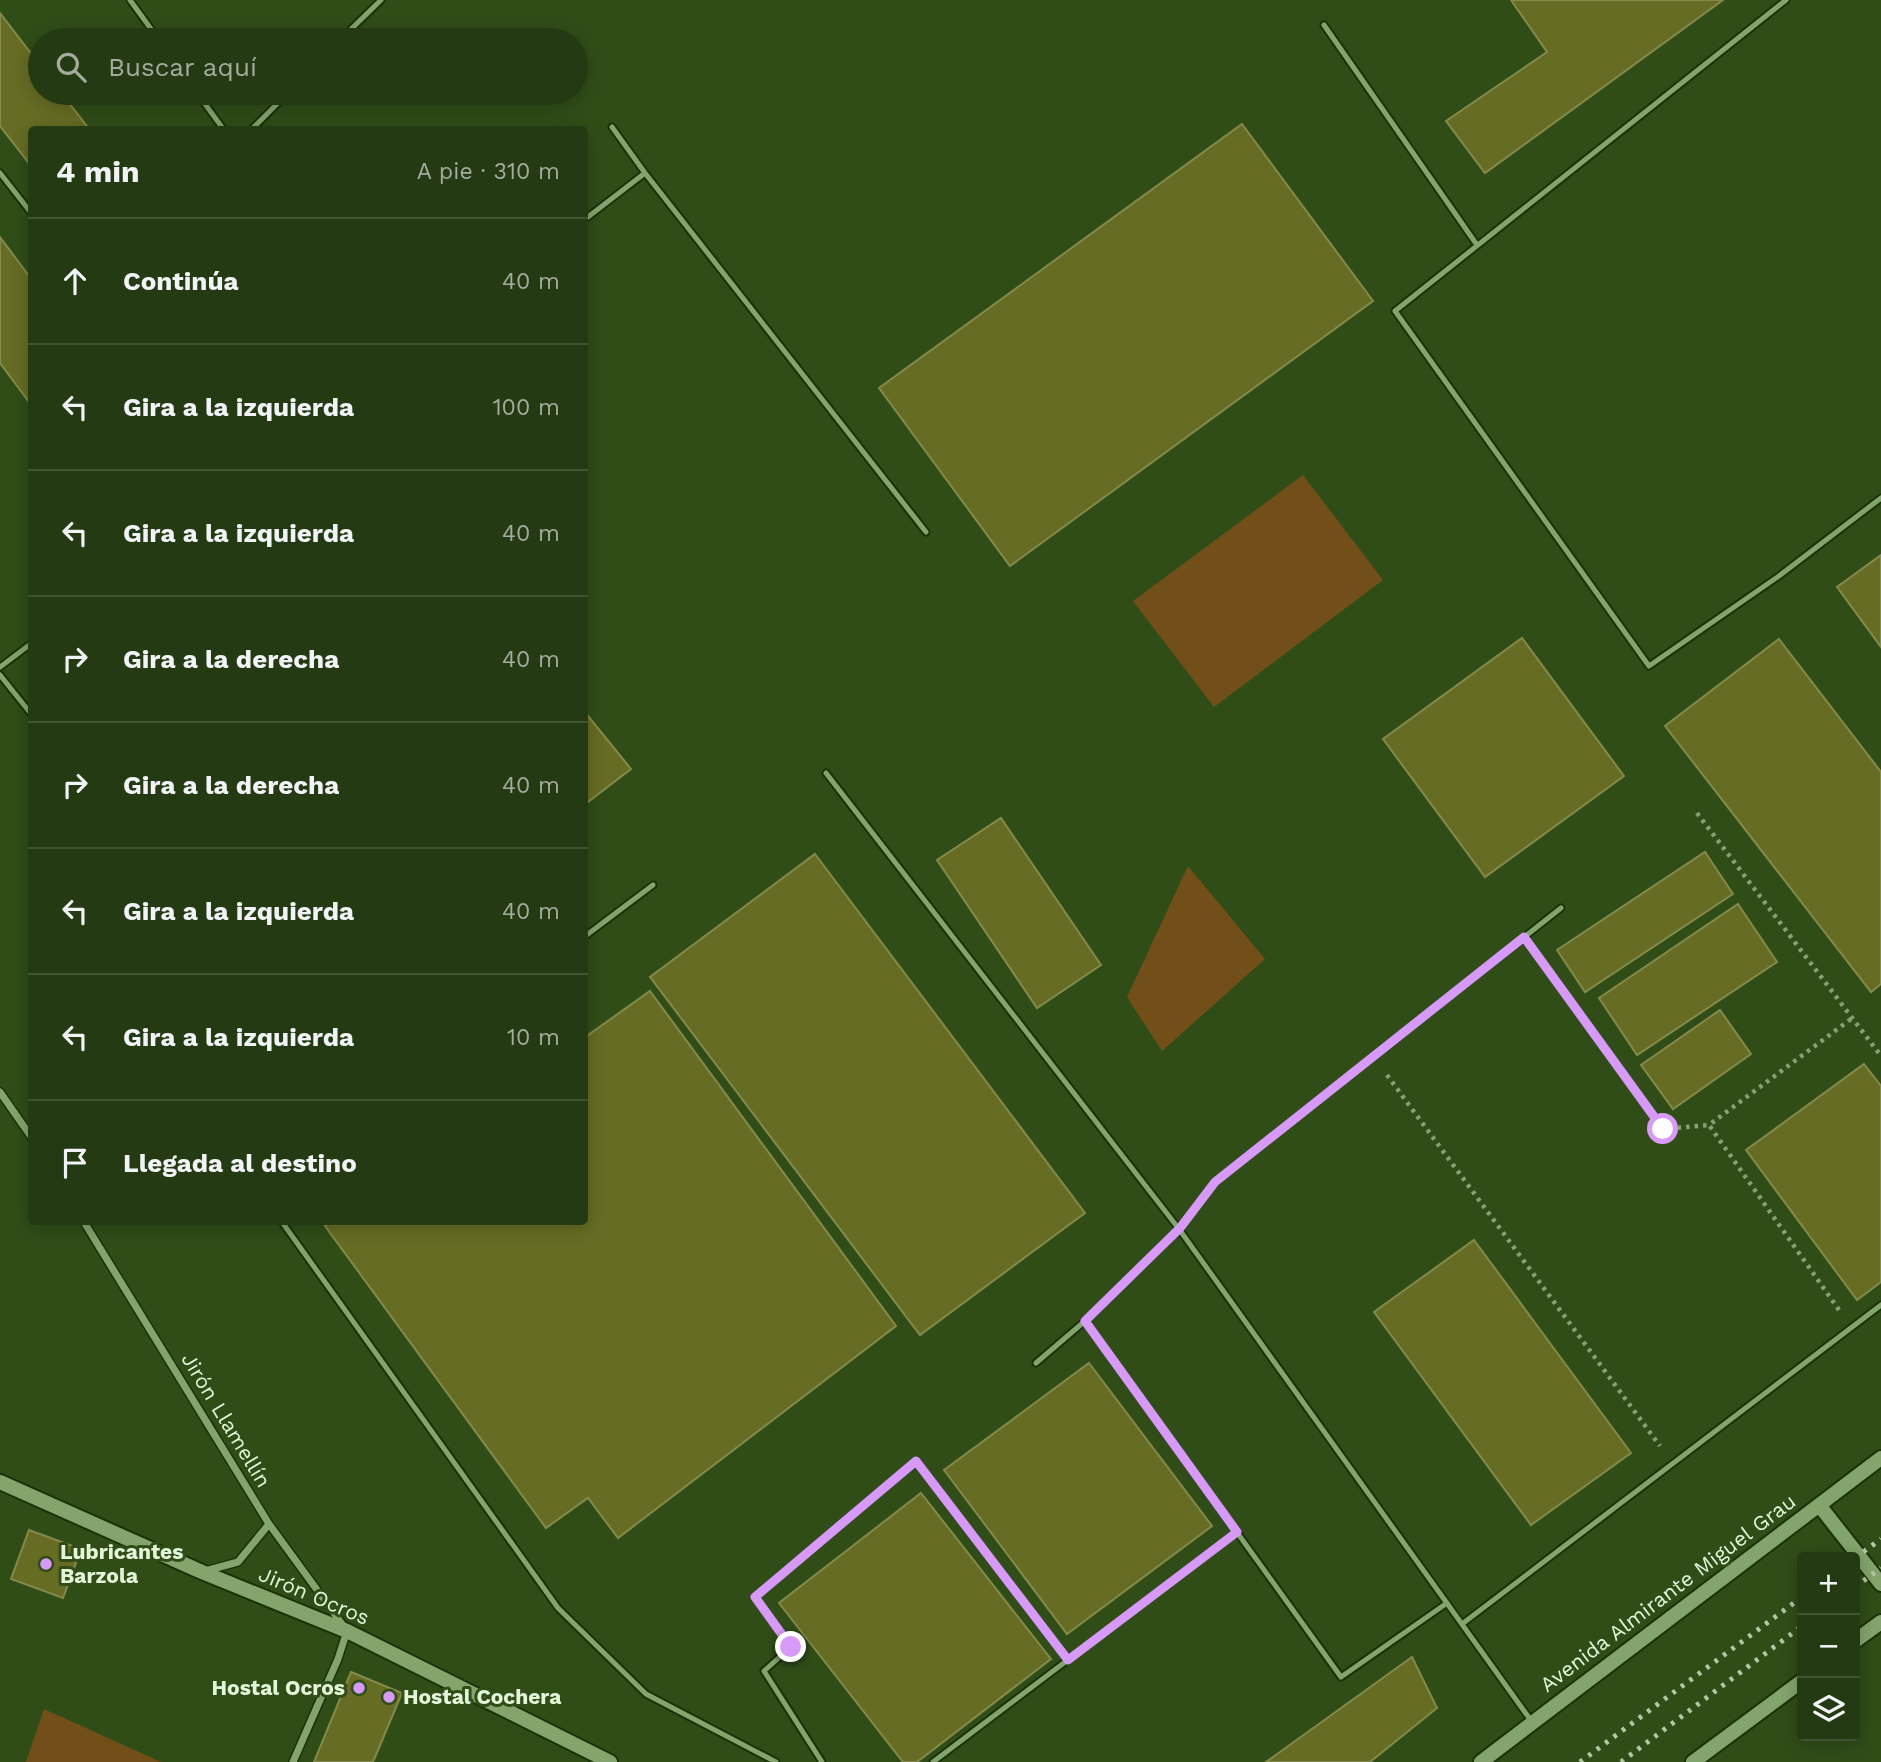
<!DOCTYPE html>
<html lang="es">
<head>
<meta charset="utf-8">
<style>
	:root { --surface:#243a12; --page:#304520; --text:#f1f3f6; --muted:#a3ad9f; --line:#415432 }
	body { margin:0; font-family:"Work Sans",sans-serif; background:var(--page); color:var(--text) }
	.controls { position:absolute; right:21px; bottom:21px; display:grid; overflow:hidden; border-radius:7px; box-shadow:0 4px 18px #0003 }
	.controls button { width:63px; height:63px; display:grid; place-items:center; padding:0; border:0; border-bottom:2px solid var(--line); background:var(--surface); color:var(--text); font:35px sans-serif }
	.stop { position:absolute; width:21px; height:21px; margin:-16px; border:5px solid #d89af8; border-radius:50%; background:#fff }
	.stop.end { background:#d89af8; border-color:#fff; box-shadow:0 2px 7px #0008 }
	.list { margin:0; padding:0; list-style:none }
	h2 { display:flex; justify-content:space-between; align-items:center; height:91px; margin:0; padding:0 28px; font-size:30px }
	h2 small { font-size:23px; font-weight:400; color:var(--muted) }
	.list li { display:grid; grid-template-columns:46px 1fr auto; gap:21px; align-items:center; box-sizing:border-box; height:126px; padding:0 28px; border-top:2px solid var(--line) }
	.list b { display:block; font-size:26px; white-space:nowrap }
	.list em { font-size:23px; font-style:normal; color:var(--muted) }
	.icon { flex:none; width:38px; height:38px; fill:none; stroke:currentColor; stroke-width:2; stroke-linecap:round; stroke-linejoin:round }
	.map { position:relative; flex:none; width:1881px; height:1762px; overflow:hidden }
	.search { position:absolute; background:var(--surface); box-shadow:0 4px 18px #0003; left:28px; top:28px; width:560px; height:77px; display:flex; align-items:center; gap:18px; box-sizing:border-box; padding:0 24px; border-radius:38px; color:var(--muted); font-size:26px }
	.panel { position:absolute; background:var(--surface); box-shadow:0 4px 18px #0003; left:28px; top:126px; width:560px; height:1099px; border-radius:7px }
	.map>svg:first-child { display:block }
</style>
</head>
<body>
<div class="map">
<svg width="1881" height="1762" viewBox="0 0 1881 1762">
	<rect width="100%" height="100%" fill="#304d18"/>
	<path fill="#724f19" d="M1303,475L1383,580L1214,707L1133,601Z
		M1188,866L1265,959L1162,1051L1127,997Z
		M44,1709L161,1762H26Z"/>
	<path fill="#666c24" stroke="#848a4a" stroke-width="2" d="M1511,0H1723L1485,173L1446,121L1547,52Z
		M0,13L40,65V93H61L90,130H32V167L0,126Z
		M1242,124L1373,301L1010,566L879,388Z
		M0,237L32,280V406L0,363Z
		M1881,555V647L1837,587Z
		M1522,638L1624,776L1485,877L1383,739Z
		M1779,639L1881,772V984L1871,992L1665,726Z
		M584,711L631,769L584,805Z
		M1001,818L1101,965L1037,1008L937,860Z
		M1705,852L1733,894L1585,992L1557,950Z
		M815,854L1085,1213L920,1335L650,977Z
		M1738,904L1777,962L1637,1055L1599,998Z
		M650,991L896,1326L618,1538L588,1498L546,1528L325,1226L331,1222H584V1038Z
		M1720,1010L1751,1054L1673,1109L1641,1065Z
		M1864,1064L1881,1086V1282L1857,1300L1746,1150Z
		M1474,1240L1631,1453L1531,1525L1374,1312Z
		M1089,1363L1212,1526L1067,1634L944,1470Z
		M921,1493L1051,1659L917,1762H903L779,1603Z
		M29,1530L81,1549L63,1598L11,1579Z
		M1412,1657L1437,1708L1370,1762H1266Z
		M351,1672L402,1693L373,1762H314Z"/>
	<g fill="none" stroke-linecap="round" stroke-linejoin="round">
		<defs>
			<path id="service" d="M130,0L159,40
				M1786,0L1395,311L1649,666L1779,576L1881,498
				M1324,25L1477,245
				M340,40L381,0
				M197,93L224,130
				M612,127L645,173L926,532
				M251,130L288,93
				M0,173L32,214
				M584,220L645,173
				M0,667L32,643
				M0,675L32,715
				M826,773L1179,1229L1532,1722
				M584,937L653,885
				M282,1222L558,1608L646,1694L776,1762
				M1085,1321L1341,1677L1447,1603
				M1036,1363L1085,1321L1179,1229L1215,1182L1561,908
				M1462,1624L1881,1305
				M822,1762L764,1671L791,1647L755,1597L916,1461L1068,1660
				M933,1762L1237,1532"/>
			<path id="minor" d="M0,1092L32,1138
				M84,1222L269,1524L347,1631L338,1659L293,1762
				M205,1571L238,1562L269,1524"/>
			<path id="secondary" d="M0,1482L202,1572L347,1631L610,1762
				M1819,1505L1881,1584
				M1855,1641L1881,1622
				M1481,1762L1881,1458
				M1693,1762L1802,1681"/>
		</defs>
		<use href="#service" stroke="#1b3108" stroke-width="9"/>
		<use href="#minor" stroke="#1b3108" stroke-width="10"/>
		<use href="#secondary" stroke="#1b3108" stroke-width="18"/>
		<path stroke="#88a076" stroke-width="4.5" stroke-dasharray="3.5 5" stroke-linecap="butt" d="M1697,813L1881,1056
			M1537,955L1663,1129L1709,1125
			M1387,1075L1660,1446
			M1839,1310L1709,1125L1851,1019"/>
		<use href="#service" stroke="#83a46c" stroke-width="5"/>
		<use href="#minor" stroke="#83a46c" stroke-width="7"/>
		<use href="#secondary" stroke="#83a46c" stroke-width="14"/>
		<path stroke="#b2c7a4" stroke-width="5" stroke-dasharray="3.5 7" stroke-linecap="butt" d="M1855,1558L1881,1539
			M1855,1587L1881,1568
			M1580,1762L1802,1597
			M1621,1762L1802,1626"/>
	</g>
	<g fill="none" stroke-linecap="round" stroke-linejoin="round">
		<path stroke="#d89af8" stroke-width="9" d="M791,1647L755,1597L916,1461L1068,1660L1237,1532L1085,1321L1180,1228L1215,1182L1524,937L1663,1129"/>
	</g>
	<g fill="#d89af8" stroke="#304d18" stroke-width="2.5">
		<circle cx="46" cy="1564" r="7"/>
		<circle cx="359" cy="1688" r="7"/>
		<circle cx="389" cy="1697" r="7"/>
	</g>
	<g text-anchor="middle" stroke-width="6" stroke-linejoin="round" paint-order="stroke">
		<g font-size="21" fill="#e4f6d9" stroke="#304d18">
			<text transform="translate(226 1420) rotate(59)" y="7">Jirón Llamellín</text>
			<text transform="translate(1668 1593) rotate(-37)" y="7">Avenida Almirante Miguel Grau</text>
			<text transform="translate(314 1596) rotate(23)" y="7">Jirón Ocros</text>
		</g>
		<g font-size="21" font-weight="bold" fill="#e4f6d9" stroke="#304d18" text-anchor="start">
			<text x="60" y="1559">Lubricantes<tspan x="60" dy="24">Barzola</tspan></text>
			<text x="345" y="1695" text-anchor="end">Hostal Ocros</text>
			<text x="403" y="1704">Hostal Cochera</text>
		</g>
	</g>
</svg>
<div class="controls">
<button>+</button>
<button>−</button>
<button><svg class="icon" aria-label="layers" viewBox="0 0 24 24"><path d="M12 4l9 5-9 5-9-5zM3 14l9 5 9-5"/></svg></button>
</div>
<div class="stop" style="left:1663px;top:1129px"></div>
<div class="stop end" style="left:791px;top:1647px"></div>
<div class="search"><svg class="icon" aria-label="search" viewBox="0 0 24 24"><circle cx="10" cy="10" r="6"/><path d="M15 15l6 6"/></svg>Buscar aquí</div>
<section class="panel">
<h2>4 min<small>A pie · 310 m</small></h2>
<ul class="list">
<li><svg class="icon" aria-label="ahead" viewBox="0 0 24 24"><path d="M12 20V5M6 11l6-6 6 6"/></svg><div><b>Continúa</b></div><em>40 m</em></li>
<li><svg class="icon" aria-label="left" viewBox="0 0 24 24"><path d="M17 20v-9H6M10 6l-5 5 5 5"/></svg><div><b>Gira a la izquierda</b></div><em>100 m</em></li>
<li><svg class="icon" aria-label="left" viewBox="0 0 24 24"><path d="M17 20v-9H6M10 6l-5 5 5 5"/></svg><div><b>Gira a la izquierda</b></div><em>40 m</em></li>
<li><svg class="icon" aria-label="right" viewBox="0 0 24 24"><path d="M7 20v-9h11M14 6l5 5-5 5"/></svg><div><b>Gira a la derecha</b></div><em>40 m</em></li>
<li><svg class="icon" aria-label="right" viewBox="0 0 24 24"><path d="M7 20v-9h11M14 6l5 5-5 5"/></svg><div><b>Gira a la derecha</b></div><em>40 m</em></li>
<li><svg class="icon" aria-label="left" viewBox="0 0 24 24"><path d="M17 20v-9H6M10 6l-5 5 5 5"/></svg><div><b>Gira a la izquierda</b></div><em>40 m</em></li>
<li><svg class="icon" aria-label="left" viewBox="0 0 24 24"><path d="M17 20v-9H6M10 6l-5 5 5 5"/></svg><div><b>Gira a la izquierda</b></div><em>10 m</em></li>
<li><svg class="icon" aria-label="arrive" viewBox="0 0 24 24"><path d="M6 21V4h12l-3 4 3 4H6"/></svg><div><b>Llegada al destino</b></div></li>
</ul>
</section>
</div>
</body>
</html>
